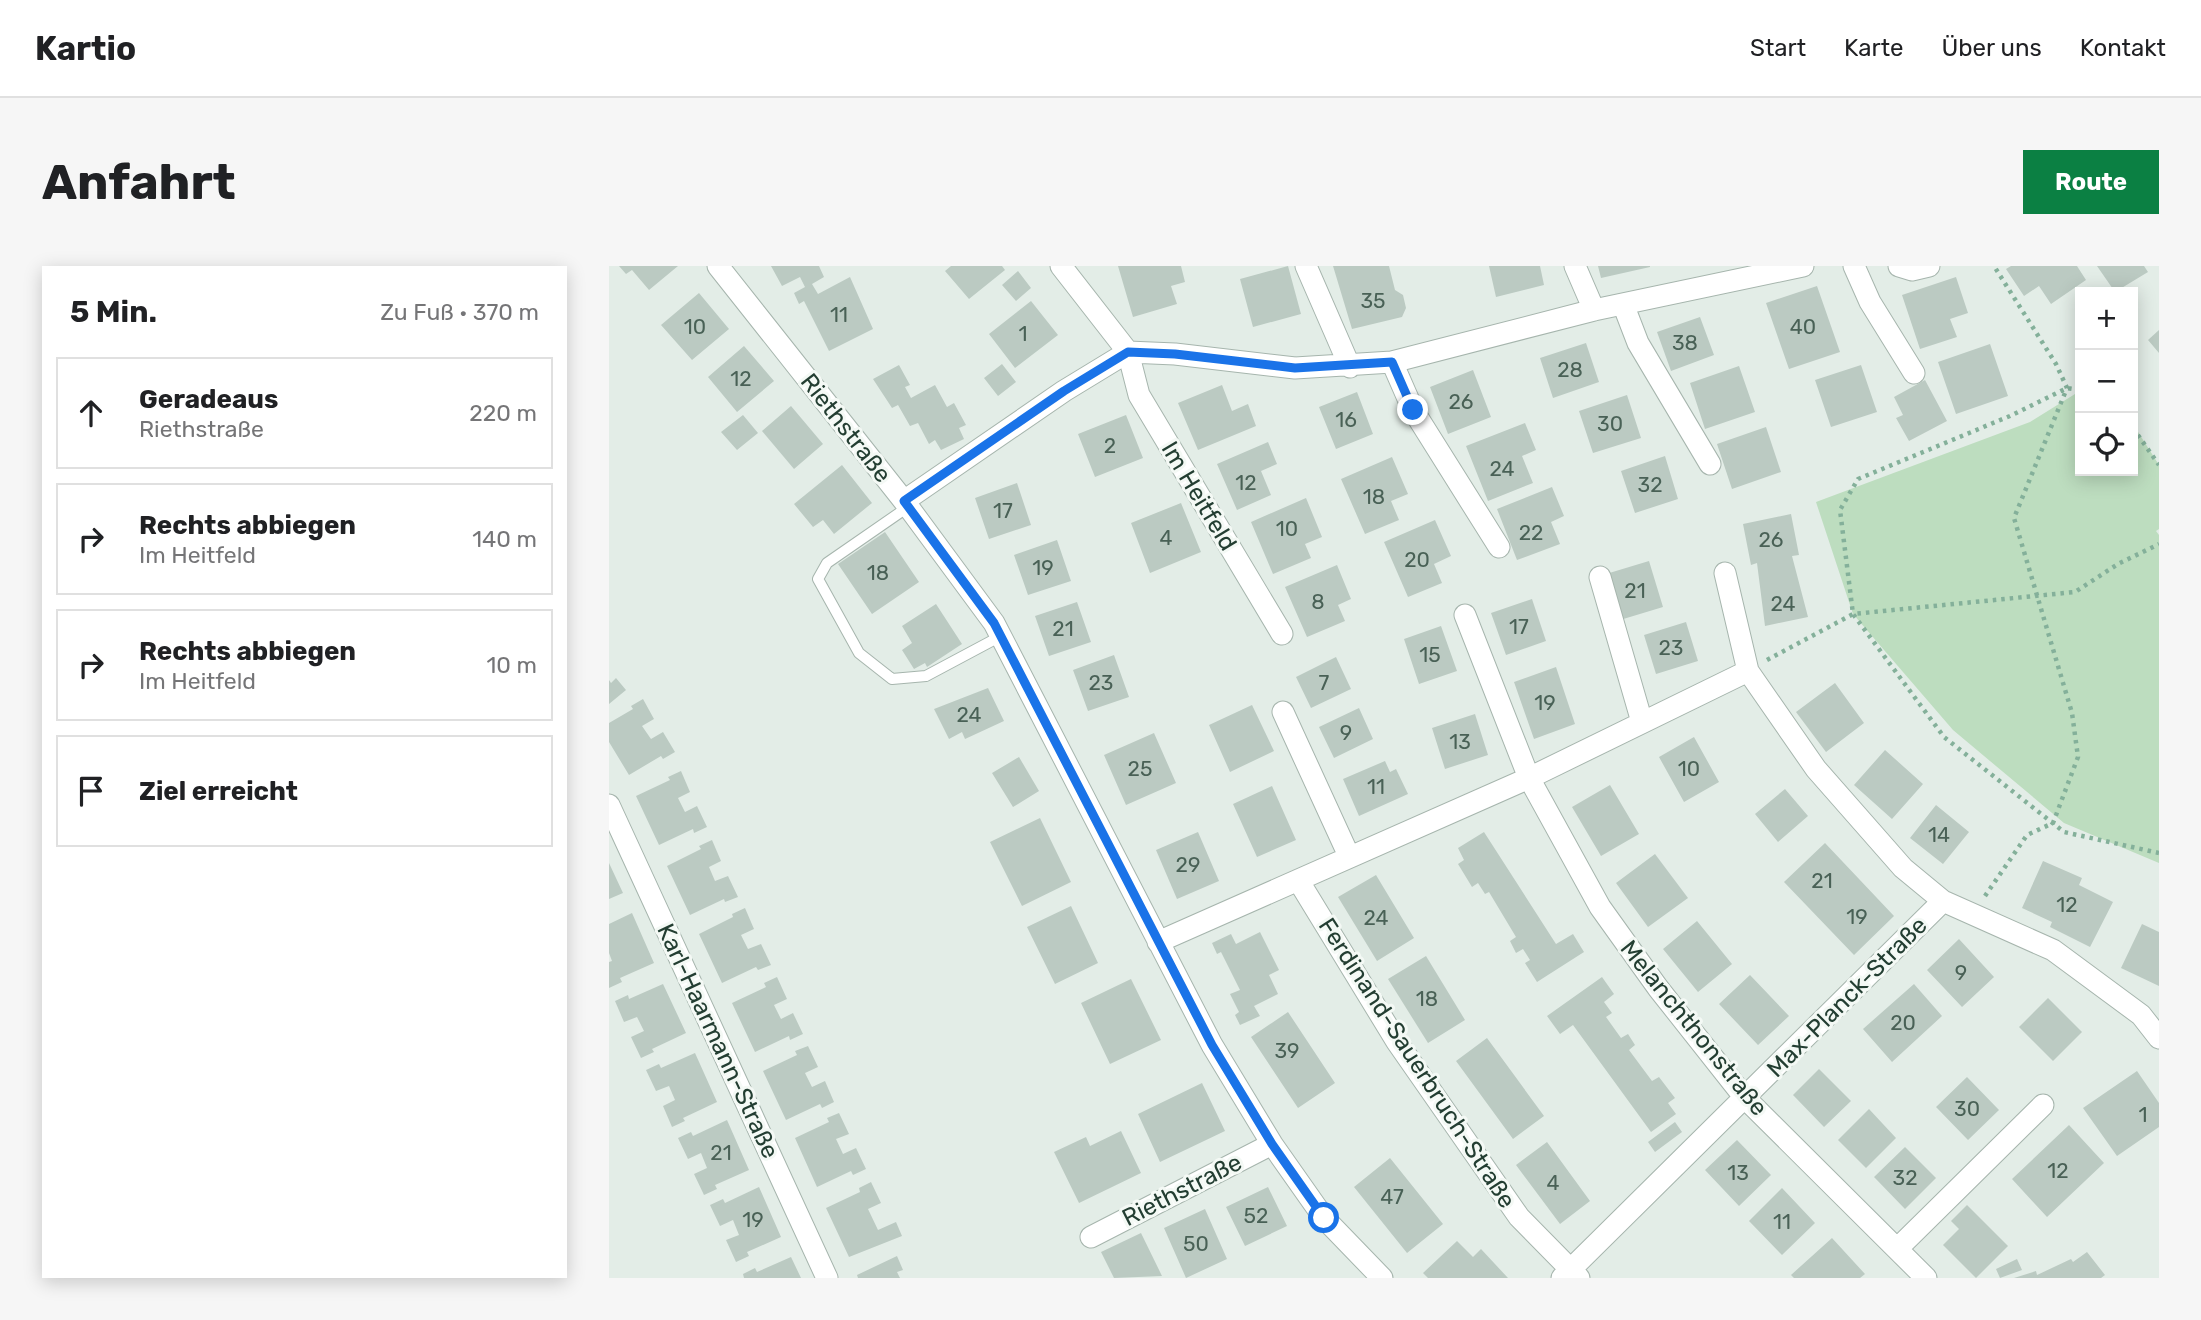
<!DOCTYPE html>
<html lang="de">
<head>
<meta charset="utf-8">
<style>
	:root { --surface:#fff; --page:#f6f6f6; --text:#202124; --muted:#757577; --line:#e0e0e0; --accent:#0b8043 }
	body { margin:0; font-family:Rubik,sans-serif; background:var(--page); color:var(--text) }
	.controls { position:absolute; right:21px; top:21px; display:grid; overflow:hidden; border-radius:0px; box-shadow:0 4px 18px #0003 }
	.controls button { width:63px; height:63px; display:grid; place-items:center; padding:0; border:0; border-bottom:2px solid var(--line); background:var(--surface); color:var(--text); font:35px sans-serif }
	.stop { position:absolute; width:21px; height:21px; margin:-16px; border:5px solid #1a73e8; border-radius:50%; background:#fff }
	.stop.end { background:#1a73e8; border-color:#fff; box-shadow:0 2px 7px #0008 }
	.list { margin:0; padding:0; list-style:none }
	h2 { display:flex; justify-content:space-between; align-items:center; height:91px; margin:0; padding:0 28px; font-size:30px }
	h2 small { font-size:23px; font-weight:400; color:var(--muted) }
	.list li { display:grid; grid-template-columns:46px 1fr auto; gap:21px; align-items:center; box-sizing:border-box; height:112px; margin:0 14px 14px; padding:0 14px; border:2px solid var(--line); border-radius:0px }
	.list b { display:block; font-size:26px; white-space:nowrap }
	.list p { margin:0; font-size:23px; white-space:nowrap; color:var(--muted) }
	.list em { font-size:23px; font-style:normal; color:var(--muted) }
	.icon { flex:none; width:38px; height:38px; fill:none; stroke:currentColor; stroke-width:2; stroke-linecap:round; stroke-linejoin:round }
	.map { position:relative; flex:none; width:1550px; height:1012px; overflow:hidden; border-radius:0px }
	header { display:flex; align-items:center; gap:42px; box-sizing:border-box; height:98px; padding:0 35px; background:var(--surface); border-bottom:2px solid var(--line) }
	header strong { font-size:33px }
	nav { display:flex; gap:38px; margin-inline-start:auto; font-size:24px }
	.intro { display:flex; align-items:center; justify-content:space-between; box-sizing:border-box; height:168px; padding:0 42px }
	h1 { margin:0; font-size:49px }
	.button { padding:18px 32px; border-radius:0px; background:var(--accent); color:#fff; font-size:24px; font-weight:700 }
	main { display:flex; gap:42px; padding:0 42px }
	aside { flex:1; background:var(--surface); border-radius:0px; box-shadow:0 4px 18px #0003 }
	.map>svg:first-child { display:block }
</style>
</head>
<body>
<header>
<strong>Kartio</strong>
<nav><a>Start</a><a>Karte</a><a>Über uns</a><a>Kontakt</a></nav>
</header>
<div class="intro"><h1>Anfahrt</h1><a class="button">Route</a></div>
<main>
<aside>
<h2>5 Min.<small>Zu Fuß · 370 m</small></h2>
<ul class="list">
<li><svg class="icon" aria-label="ahead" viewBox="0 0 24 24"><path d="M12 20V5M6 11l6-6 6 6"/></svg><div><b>Geradeaus</b><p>Riethstraße</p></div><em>220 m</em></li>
<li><svg class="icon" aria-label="right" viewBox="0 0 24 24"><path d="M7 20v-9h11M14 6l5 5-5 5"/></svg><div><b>Rechts abbiegen</b><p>Im Heitfeld</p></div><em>140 m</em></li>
<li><svg class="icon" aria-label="right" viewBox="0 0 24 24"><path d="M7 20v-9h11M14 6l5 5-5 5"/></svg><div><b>Rechts abbiegen</b><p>Im Heitfeld</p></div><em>10 m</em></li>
<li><svg class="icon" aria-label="arrive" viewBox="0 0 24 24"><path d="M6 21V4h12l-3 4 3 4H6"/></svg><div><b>Ziel erreicht</b></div></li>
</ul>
</aside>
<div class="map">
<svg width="1550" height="1012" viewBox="0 0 1550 1012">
	<rect width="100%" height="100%" fill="#e3ede7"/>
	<path fill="#bdddbf" d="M1466,128L1471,129V205H1524V158L1550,199V263L1547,265L1550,269V597L1455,557L1344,464L1244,348L1207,236L1421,156Z"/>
	<path fill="#bbcac2" d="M10,0H69L40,24L23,4L17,8Z
		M162,0H210L215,11L203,18L209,28L241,11L264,63L220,85L195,35L190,38L185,27L196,21L191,11L173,20Z
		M342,0H393L396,4L360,33L336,5Z
		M509,0H572L576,16L562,20L568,38L524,51Z
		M679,0L692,48L644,61L631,13Z
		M724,0H780L786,24L794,29L797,42L793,51L743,63Z
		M880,0H931L935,19L887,31Z
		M989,0H1041V1L992,12Z
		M1402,0H1468L1477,14L1442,38L1430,20L1415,30L1397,3Z
		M1488,0H1535L1539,6L1506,26Z
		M409,5L422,22L407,35L393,19Z
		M1347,11L1359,47L1341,53L1348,71L1311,83L1293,29Z
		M1208,20L1231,86L1180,103L1157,37Z
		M90,27L120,63L83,94L52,59Z
		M422,35L449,69L406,102L380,68Z
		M1091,51L1105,89L1062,105L1048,66Z
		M1550,64V87L1539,74Z
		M977,77L990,116L944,132L931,92Z
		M1381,78L1399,130L1347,148L1329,96Z
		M135,80L165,115L128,146L99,111Z
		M393,98L407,116L389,130L375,112Z
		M290,99L301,119L296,121L302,132L326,119L338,141L345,137L357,159L350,162L355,173L332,184L326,174L320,178L309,157L301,160L289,139L283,142L264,113Z
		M1252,99L1268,146L1222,161L1206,114Z
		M1130,100L1146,146L1096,163L1081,117Z
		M864,104L882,151L839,168L821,121Z
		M1316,114L1338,155L1300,175L1287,152L1294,149L1285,131Z
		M613,119L623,145L639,138L647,160L589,184L569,137Z
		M748,126L764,168L727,183L710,141Z
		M1018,129L1032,172L984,187L970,145Z
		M182,140L214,178L185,203L153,165Z
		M134,149L149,167L128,184L112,166Z
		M517,149L534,192L486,211L469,168Z
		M916,157L927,184L913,190L924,217L879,235L857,180Z
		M1157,161L1172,206L1123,223L1108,178Z
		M659,176L668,198L652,205L662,229L628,244L608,198Z
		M1056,190L1069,233L1026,247L1012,205Z
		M783,191L799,228L782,235L790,254L756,268L732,213Z
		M233,199L263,237L225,268L214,254L204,261L185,238Z
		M408,217L422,259L380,273L366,232Z
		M943,221L955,250L942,256L951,278L908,294L888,243Z
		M697,232L713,271L696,278L702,292L664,308L642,256Z
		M572,237L592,286L541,307L522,257Z
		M1182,248L1190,289L1183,290L1199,351L1156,360L1148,297L1142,299L1134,258Z
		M826,254L842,290L825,298L833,317L799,331L775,276Z
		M276,266L310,316L263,348L229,298Z
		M448,274L462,315L419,329L405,289Z
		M1040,295L1054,341L1011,354L997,308Z
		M728,299L742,333L729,339L736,355L698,371L676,321Z
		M923,333L937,375L897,389L882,347Z
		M468,336L482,376L440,390L426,350Z
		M327,338L353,378L318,401L316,397L305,403L293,384L303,377L293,360Z
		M1077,356L1089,395L1047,408L1035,369Z
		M832,360L848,405L810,418L795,373Z
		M505,389L520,431L479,445L464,404Z
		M727,391L742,423L702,442L687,411Z
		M947,401L966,458L925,473L905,416Z
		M7,412L17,424L0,438V414L2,417Z
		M1226,417L1255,457L1217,486L1187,446Z
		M379,422L395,455L356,473L353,466L340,473L325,443Z
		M34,433L45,453L33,460L42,473L54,466L66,486L54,493L52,490L20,509L0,476V457L24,443L22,440Z
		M643,439L665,485L621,506L600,459Z
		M750,442L764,473L725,492L710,461Z
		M866,448L879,489L836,503L823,462Z
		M545,467L567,517L517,539L495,489Z
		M1085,471L1110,516L1075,536L1050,491Z
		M1276,484L1314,518L1283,553L1245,519Z
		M410,491L430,525L404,541L383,507Z
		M776,495L781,506L787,503L799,528L750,550L734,513Z
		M72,505L81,526L69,532L76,546L88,540L98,561L85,567L84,563L50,579L27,530L61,514L59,511Z
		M1001,519L1030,568L992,590L963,541Z
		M663,520L687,574L648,591L624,538Z
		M1176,523L1199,550L1169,576L1146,548Z
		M1327,539L1360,566L1334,598L1301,572Z
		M431,552L462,616L413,640L381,576Z
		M589,566L610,615L568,633L547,584Z
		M875,566L947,678L964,668L975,686L928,716L916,697L921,694L914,683L907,687L901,675L907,671L880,626L876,628L869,617L863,621L849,598L855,594L849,582Z
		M103,574L112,595L100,601L106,615L119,610L129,631L116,636L115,633L81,649L58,600L92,583L90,580Z
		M1216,577L1285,650L1245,689L1175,616Z
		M1046,588L1079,632L1039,661L1007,617Z
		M1434,595L1473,612L1470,619L1504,636L1481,681L1441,661L1443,656L1413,642Z
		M0,597L14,627L0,633Z
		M767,609L805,672L768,695L729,631Z
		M462,640L489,697L446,718L418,661Z
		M136,642L145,663L132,669L139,683L152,678L162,699L149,704L147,701L113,717L90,668L124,651L123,648Z
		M23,647L45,697L11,712L13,716L0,722V696L3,695L0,687V658Z
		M1088,655L1123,698L1089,726L1054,683Z
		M1533,658L1550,666V720L1512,702Z
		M651,666L670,704L660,709L669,728L645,740L651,750L631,759L626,749L630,746L621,728L631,724L612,686L608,688L603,677L622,668L627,678Z
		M1350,673L1385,711L1353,741L1318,704Z
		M817,690L856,754L819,777L779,713Z
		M1141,709L1180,750L1149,779L1110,738Z
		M168,711L178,733L165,739L172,753L184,747L194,768L181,774L180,770L146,786L123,737L157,721L155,717Z
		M993,711L1005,728L995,736L1003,747L997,751L1012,772L1019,768L1026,779L1020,784L1043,815L1050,811L1066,832L1059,837L1067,848L1042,866L964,759L951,768L938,750Z
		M522,713L552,774L501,798L472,737Z
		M54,718L77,767L43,783L45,786L32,792L22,771L35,765L28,751L15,756L6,735L19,729L20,733Z
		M1305,718L1333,750L1283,796L1254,763Z
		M1439,732L1473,766L1444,795L1410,761Z
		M679,746L726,817L689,842L642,771Z
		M878,772L935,850L904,873L847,795Z
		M199,780L209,801L196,807L203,821L216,815L225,836L213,842L211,838L177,854L154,805L188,789L186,785Z
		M86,787L108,836L74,852L76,855L63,861L54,840L66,834L60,820L47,825L37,804L50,798L52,802Z
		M1210,803L1242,835L1215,861L1184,829Z
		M1528,805L1550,837V861L1508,890L1474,842Z
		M1358,811L1390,844L1359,874L1327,841Z
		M593,817L616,865L551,896L529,848Z
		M1260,843L1287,872L1257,902L1229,874Z
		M230,847L240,868L227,873L234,888L247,882L257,903L244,909L242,905L208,921L186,872L220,856L218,852Z
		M118,854L140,904L106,919L108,923L95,929L85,908L98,902L92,887L79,893L69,872L82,866L84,870Z
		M1066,856L1073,866L1046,886L1039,876Z
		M1460,859L1495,897L1438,951L1403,913Z
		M512,865L532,907L470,937L445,886L477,871L481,880Z
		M1128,874L1162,909L1130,940L1096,904Z
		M938,876L981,935L951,958L907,899Z
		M1296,881L1327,912L1296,943L1265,911Z
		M781,892L834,958L798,987L745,921Z
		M262,916L272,937L259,943L269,964L287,956L293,970L240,991L217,942L251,926L250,922Z
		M150,921L172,971L138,986L140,990L127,996L117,974L130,969L124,954L111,960L101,939L114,933L116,937Z
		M659,921L678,960L636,980L617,941Z
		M1173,922L1206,957L1173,989L1140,955Z
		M1358,939L1399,980L1367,1012L1334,979L1350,963L1342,955Z
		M596,943L618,993L577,1012L555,962Z
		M532,967L553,1010L505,1012L492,986Z
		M1223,972L1256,1008L1251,1012H1185L1182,1009Z
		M848,975L864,991L872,983L899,1012H819L814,1007Z
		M1478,986L1496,1009L1492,1012H1405L1427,1005L1428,1009L1462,993L1464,996Z
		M288,990L294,1004L288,1006L291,1012H249L248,1009Z
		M182,991L192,1012H135L134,1008L146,1002L148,1006Z
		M1408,993L1413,1004L1391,1012L1387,1003Z"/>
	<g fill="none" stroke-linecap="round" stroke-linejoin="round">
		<defs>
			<path id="lane" d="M299,241L218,297L209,313L250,387L283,413L317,410L392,370"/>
			<path id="street" d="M109,0L295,235L385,357L603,779L663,878L715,952L773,1012
				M452,0L519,86L530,129L673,368
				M697,0L741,101
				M966,0L985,44
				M1245,0L1261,36L1305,107
				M1290,0L1303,4L1320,0
				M1014,38L1029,77L1101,198
				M783,96L804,144L890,281
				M295,235L455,125L519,86L566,88L686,102L783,96L985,44L1194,0
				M1116,307L1139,405L1207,503L1294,602L1334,635L1444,684L1532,749L1550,772
				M991,311L1033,456
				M856,349L920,512L991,641L1049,722L1136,832L1317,1012
				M674,446L740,590
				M0,539L218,1012
				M689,614L788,776L910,951L970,1012
				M549,676L920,512L1139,405
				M482,971L663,878
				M1288,983L1434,839
				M953,1012L1334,635"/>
		</defs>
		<use href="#lane" stroke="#a6b5ad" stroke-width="12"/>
		<use href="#street" stroke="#a6b5ad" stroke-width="23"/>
		<path stroke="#84b09a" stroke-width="4.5" stroke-dasharray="3.5 5" stroke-linecap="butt" d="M1471,124L1458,122L1401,150L1249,213L1231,244L1244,348L1335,471L1455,566L1550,587
			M1524,162L1550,199
			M1158,394L1244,348L1466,326L1509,298L1550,278
			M1376,630L1418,569L1444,557L1469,491L1463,447L1405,252L1458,122L1447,98L1385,0"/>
		<use href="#lane" stroke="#fff" stroke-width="10"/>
		<use href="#street" stroke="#fff" stroke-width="21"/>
	</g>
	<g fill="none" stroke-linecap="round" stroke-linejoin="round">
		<path stroke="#1a73e8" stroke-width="9" d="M715,952L663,878L603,779L385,357L295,235L455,125L519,86L566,88L686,102L783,96L804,144"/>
	</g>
	<g text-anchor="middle" stroke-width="6" stroke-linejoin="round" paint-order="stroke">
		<g font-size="21" fill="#496156">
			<text x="764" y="42">35</text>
			<text x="230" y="56">11</text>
			<text x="86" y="68">10</text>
			<text x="1194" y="68">40</text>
			<text x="414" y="75">1</text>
			<text x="1076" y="84">38</text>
			<text x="961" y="111">28</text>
			<text x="132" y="120">12</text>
			<text x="852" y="143">26</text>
			<text x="737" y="161">16</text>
			<text x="1001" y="165">30</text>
			<text x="501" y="187">2</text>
			<text x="893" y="210">24</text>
			<text x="637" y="224">12</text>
			<text x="1041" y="226">32</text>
			<text x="765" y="238">18</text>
			<text x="394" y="252">17</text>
			<text x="678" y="270">10</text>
			<text x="922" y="274">22</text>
			<text x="557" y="279">4</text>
			<text x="1162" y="281">26</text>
			<text x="808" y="301">20</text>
			<text x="434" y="309">19</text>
			<text x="269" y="314">18</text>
			<text x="1026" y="332">21</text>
			<text x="709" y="343">8</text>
			<text x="1174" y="345">24</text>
			<text x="910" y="368">17</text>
			<text x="454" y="370">21</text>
			<text x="1062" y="389">23</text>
			<text x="821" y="396">15</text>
			<text x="492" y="424">23</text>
			<text x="715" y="424">7</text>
			<text x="936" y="444">19</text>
			<text x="360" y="456">24</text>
			<text x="737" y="474">9</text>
			<text x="851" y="483">13</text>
			<text x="531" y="510">25</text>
			<text x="1080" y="510">10</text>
			<text x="767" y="528">11</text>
			<text x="1330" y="576">14</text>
			<text x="579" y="606">29</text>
			<text x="1213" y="622">21</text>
			<text x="1458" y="646">12</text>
			<text x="1248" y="658">19</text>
			<text x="767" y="659">24</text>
			<text x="1352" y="714">9</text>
			<text x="818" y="740">18</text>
			<text x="1294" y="764">20</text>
			<text x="678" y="792">39</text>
			<text x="1358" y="850">30</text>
			<text x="1534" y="856">1</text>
			<text x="112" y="894">21</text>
			<text x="1449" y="912">12</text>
			<text x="1129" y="914">13</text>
			<text x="1296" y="919">32</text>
			<text x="944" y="924">4</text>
			<text x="783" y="938">47</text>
			<text x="647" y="957">52</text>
			<text x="144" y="961">19</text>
			<text x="1173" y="963">11</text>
			<text x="587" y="985">50</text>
		</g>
		<g font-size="24" fill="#233e32" stroke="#f4f9f5">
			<text transform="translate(237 162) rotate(52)" y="8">Riethstraße</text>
			<text transform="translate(590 230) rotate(59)" y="8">Im Heitfeld</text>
			<text transform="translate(1238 731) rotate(-45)" y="8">Max-Planck-Straße</text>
			<text transform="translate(1085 762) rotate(51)" y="8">Melanchthonstraße</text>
			<text transform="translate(109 775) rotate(65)" y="8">Karl-Haarmann-Straße</text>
			<text transform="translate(808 797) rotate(57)" y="8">Ferdinand-Sauerbruch-Straße</text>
			<text transform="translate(573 924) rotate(-27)" y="8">Riethstraße</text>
		</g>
	</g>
</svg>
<div class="controls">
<button>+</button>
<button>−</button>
<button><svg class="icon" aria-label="locate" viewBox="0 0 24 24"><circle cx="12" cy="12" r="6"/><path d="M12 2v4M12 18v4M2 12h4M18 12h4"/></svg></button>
</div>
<div class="stop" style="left:715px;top:952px"></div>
<div class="stop end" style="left:804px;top:144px"></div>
</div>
</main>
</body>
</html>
